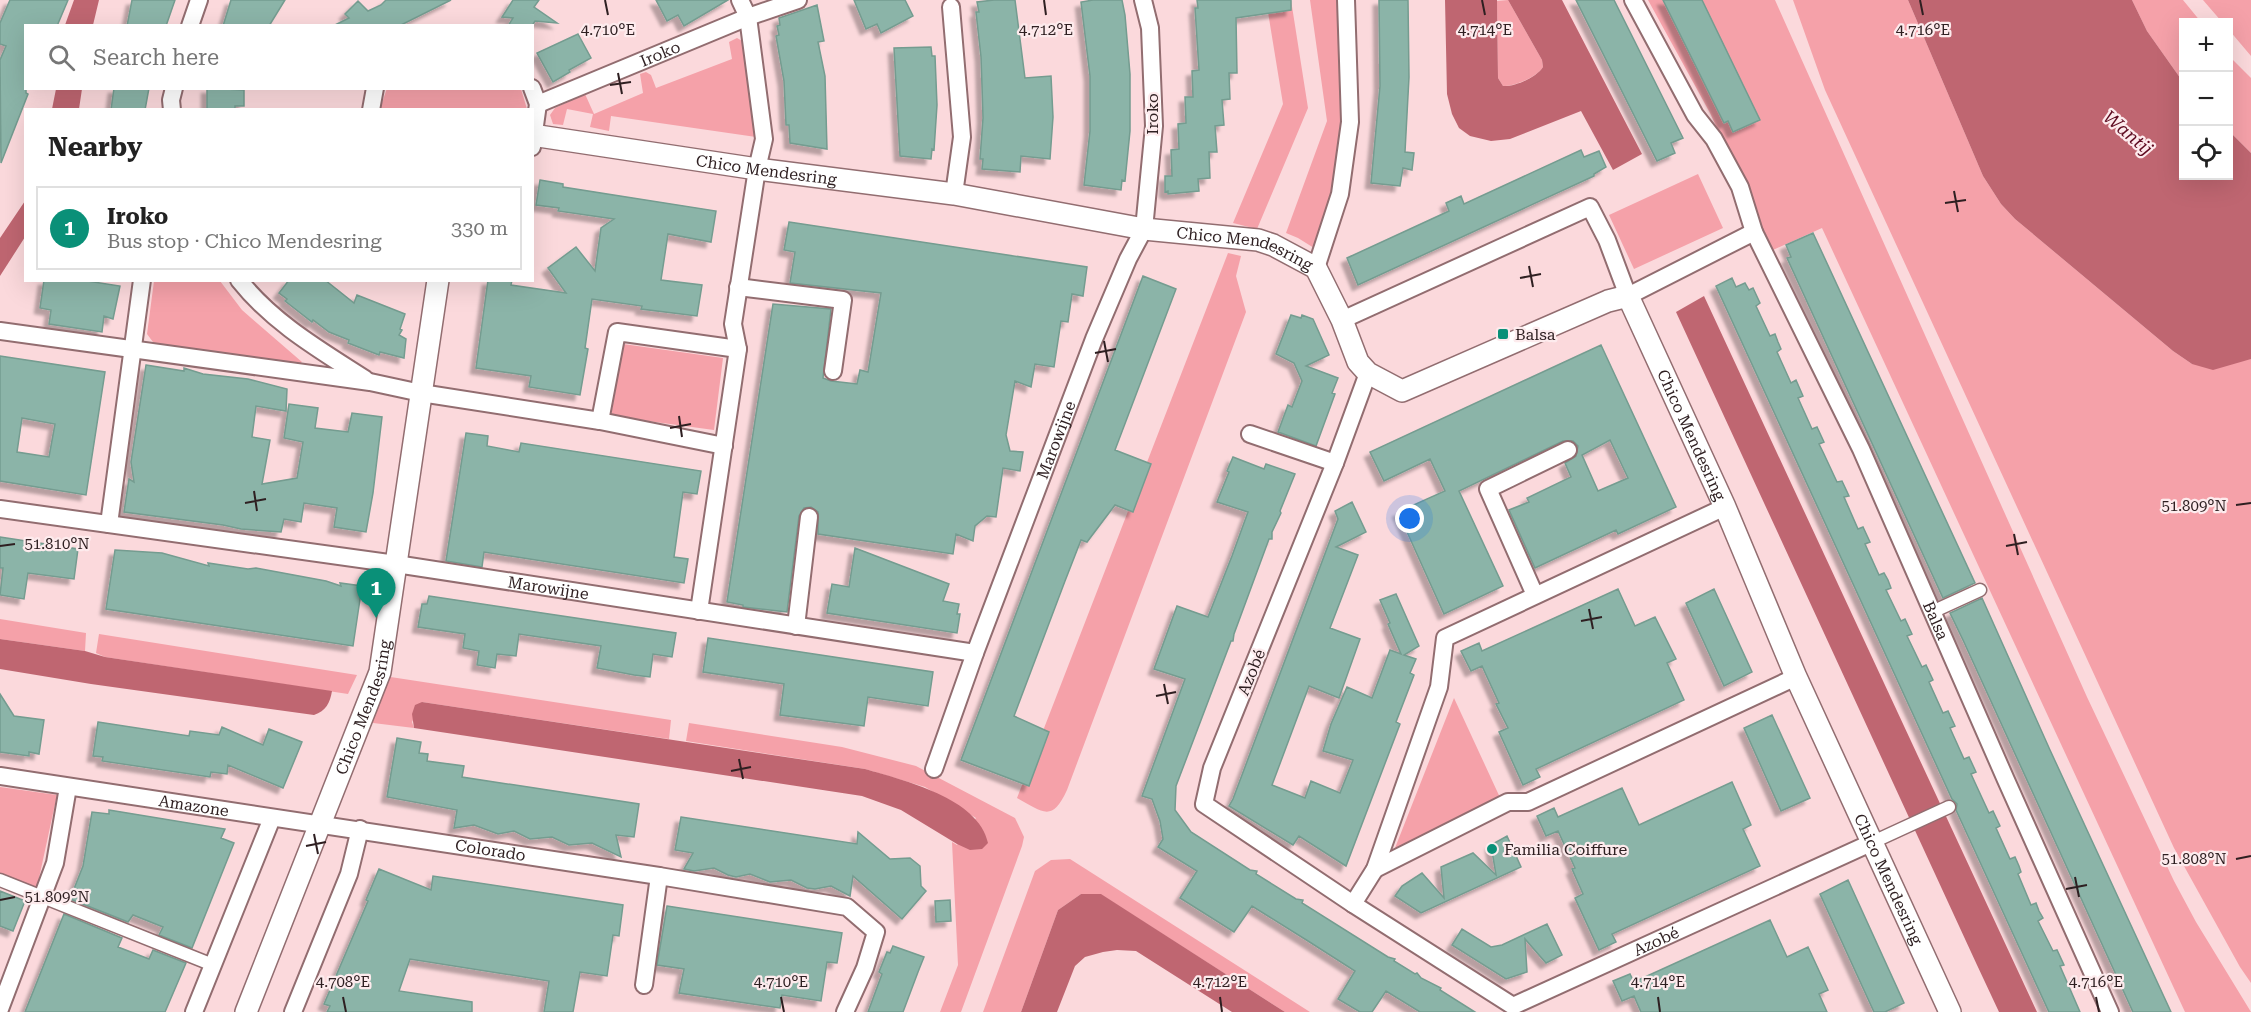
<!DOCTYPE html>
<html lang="en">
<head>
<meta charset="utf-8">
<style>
	:root { --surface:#fff; --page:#f6f6f6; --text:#222; --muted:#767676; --line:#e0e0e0; --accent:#0a9078 }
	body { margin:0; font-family:"Roboto Serif",serif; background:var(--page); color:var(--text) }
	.controls { position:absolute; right:18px; top:18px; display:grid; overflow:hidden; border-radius:0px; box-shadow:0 6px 24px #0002 }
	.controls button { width:54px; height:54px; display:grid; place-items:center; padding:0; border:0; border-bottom:2px solid var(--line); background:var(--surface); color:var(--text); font:30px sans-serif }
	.you { position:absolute; left:1410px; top:519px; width:21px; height:21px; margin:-15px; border:4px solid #fff; border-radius:50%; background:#1a73e8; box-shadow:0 0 0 9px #1a73e833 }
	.badge { display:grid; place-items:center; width:39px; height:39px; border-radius:50%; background:var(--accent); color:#fff; font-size:20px; font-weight:700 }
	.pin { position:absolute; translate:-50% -50px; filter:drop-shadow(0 2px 3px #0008) }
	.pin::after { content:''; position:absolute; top:32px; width:21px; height:18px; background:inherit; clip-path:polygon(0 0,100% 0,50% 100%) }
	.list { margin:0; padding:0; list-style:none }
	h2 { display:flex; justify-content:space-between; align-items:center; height:78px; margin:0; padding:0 24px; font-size:26px }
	h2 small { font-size:20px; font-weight:400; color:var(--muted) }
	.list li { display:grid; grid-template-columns:39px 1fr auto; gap:18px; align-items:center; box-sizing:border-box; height:84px; margin:0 12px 12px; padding:0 12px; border:2px solid var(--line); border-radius:0px }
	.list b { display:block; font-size:22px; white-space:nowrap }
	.list p { margin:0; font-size:20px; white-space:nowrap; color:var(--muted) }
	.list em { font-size:20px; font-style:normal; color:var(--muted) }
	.icon { flex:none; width:33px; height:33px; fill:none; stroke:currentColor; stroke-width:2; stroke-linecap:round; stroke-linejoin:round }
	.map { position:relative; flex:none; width:2251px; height:1012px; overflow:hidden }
	.search { position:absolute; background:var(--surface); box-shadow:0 6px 24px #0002; left:24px; top:24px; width:510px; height:66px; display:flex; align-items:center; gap:15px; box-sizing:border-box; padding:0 21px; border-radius:0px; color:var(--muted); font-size:22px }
	.panel { position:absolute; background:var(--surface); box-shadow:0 6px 24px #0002; left:24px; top:108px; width:510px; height:174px; border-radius:0px }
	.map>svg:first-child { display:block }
</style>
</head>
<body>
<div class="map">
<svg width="2251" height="1012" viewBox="0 0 2251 1012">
	<defs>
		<filter id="shadow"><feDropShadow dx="-5.5" dy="5.5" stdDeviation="1.5" flood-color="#0004"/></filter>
	</defs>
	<rect width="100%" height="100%" fill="#fbd9dc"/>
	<path fill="#f5a1a9" d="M1266,0H1291L1308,108L1257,229L1233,223L1283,104Z
		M1310,0H1340C1345,63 1344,127 1332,190C1328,209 1320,229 1314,248L1298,238L1286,233L1327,121Z
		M1508,0L1542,60L1543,67C1537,77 1515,86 1503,86L1498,78L1497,1Z
		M1648,0H1775L2087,697L2174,881L2196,922L2251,1012H2185L1822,228L1773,250L1710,113Z
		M1793,0H1908L1983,176L2001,204L2015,219L2173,351L2192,364L2251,359V983L2240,967L2174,848L1825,90Z
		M2132,0H2183L2201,22H2184L2183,82L2147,31Z
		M2203,0H2251V56L2229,30L2228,22H2222Z
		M737,38L744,42L756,137L611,116L609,131L590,127L593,114L567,109L563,125L553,124L550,115L555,108L585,94L594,114L643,93L640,74L646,72L651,75L656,88L732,59L729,42Z
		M2228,55L2251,78V153L2229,131Z
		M387,88L521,89L527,109H380Z
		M1698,174L1723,228L1634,269L1609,215Z
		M1228,253L1241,256L1236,276L1246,312L1067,790C1052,823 1043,812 1017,798Z
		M154,281H220L242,310L302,362L298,365L156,346L147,334Z
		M623,344L723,358L714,430L611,416Z
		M0,619L86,633L85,651L0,639Z
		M99,634L357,675L348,694L105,657L96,653Z
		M384,676L671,720L669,739L422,702L412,722L414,728L365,722Z
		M1454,698L1503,804L1421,840L1395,848Z
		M689,723L842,747L916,766L1015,818L1024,837L1022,846L961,1012H940L958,965L952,842L957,845L976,818L925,787L865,769L686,741Z
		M0,787L57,795L36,892L0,877Z
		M1070,859L1310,1012H1285L1100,894H1081L1058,910L1021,1012H983L1035,871L1051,860Z"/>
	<path fill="#bf6671" d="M74,0H99L93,25H65Z
		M1445,0H1497L1498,78L1503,86C1515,87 1537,77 1543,67L1542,60L1508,0H1562L1642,154L1613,170L1581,111L1510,139L1491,141L1470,136L1459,128L1452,114L1447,94Z
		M1908,0H2132L2147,31L2183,82L2184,176H2228L2229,131L2251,153V359L2213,370L2192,364L2173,351L2015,219L2001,204L1983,176Z
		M56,89H82L79,109H52Z
		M25,201V237L0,276V238Z
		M1704,296L2037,1012H1999L1977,965L1676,312Z
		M0,639L85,651L105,657L332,691C330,703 326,711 314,715L91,684L0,669Z
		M422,702L865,769C903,780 979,798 988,843L982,849L970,850L957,844L901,810L862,796L414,728L412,714L415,705Z
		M1081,894H1101L1285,1012H1232L1136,951L1117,950L1103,952L1085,957L1075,966L1057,1012H1021L1058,910Z"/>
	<path fill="#8bb4a8" stroke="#749c90" stroke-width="1.5" fill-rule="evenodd" filter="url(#shadow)" d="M10,0H68L57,26H26V93L28,94L1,163L0,60L6,46L0,44V23Z
		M132,0H175L166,26H127Z
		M231,0H285L269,26H223Z
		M386,0H451L399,26H333L349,18L345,14L358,1L368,11L381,5Z
		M513,0H539L534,7L557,23L535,21L532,26H508L513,18L502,17Z
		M656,0H728L684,26L678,15L667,21Z
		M854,0H905L913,16L881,33L877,24L866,29Z
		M994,0H1015L1025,78L1051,76L1053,117L1050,159L1021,156L1020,172L982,169L983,159H980L983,118L982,86L981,57L976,12H979L977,2Z
		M1093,0H1122L1125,15L1130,74V131L1125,181L1122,180L1121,190L1084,185L1090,131V76L1081,2Z
		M1197,0H1291V10L1236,18L1237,73H1229L1230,99L1222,100L1224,125L1215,126L1217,152H1209L1210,178L1198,179L1199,191L1168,194V191L1165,192V176H1172L1171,150L1179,149L1178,124L1186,123L1185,97H1193L1192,71L1199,70L1195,8H1198Z
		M1379,0H1408L1409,77L1405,152L1414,153L1412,170L1403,168L1400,186L1371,183L1380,86Z
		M1576,0H1614L1683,138L1671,143L1675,153L1657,161Z
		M1663,0H1702L1760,120L1733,132L1728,121L1724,123Z
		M817,5L824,41L818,42L825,76L827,149L790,143L789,125H786L784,81L776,36L779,35L777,26L780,25L779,18Z
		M578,34L591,58L569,70L570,72L553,82L537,53Z
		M931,47L932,56H935L937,105L934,150L932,149L931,159L900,156L894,48Z
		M114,88H149L145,110H111Z
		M207,88L244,90V106H235V110H207Z
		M1581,150L1584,157L1599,151L1606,167L1594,174V176L1358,285L1347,258L1449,211L1446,203L1461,196L1464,204Z
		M540,180L563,184V187L716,211L711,242L668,234L661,280L702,285L697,316L641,309L642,306L592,299L585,348L588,349L580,395L529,387L531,376L476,368L488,280H512L511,285L566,293L548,268L576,247L595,271L601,228L614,219L558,211L559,208L536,205Z
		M789,222L1087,267L1083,296L1072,294L1068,322L1061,321L1054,367L1035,364L1031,387L1015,381L1006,435L1010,451L1023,452L1020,471L1003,468L996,517L987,516L975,526L973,541L956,534L953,554L818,534V512L811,507L804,508L799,516L787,612L743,607V605L727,602L773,304L831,309L823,378L831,381L857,384L860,370L868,372L881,293L790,283L795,252L784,250Z
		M1813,233L1975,583L1943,598L1787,258L1791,257L1786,245Z
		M1143,276L1176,289L1115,450L1151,464L1133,512L1115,505L1087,542L1081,540L1065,581L1014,716L1049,732L1029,786L961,760Z
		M1732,278L1736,287L1745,283L1749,290L1753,288L1760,303L1756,306L1770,336L1775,334L1778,342L1781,349L1777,352L1791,383L1796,380L1803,396L1798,398L1812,429L1817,427L1824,442L1819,444L1823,452L1837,482L1842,481L1849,496L1844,497L1858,529L1863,527L1870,542L1865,544L1879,575L1884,573L1888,580L1891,588L1886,590L1901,621L1905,619L1912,634L1907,636L1922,667L1926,665L1933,680L1929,682L1943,713L1948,711L1955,726L1950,728L1964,759L1969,757L1976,772L1971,774L1989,813L1993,811L2000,826L1996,828L2010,859L2015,857L2019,866L2021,872L2018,874L2031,905L2036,903L2039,911L2043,918L2038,921L2053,951L2057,950L2064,965L2060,966L2080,1012H2049L1956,810L1957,804L1952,799L1716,286Z
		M44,280H81L120,286L113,319L104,316L102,332L49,324L51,310L40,308Z
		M289,280H325L354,303L357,295L405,314L400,329L402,330L399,335L406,339L404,358L380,352L379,355L348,343L349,340L329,332L313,320L312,322L285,301L287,299L279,293Z
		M1291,315L1301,318L1302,315L1313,319L1329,355L1306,366L1338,378L1332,393L1335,394L1316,446L1278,432L1288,405L1292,407L1302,381L1294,363L1276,354Z
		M1601,345L1676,507L1618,534L1616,530L1535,568L1509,510L1529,502L1527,498L1571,477L1565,463L1576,456L1578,446L1573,441H1563L1459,491L1503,586L1444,614L1398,512L1445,491L1430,459L1384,481L1370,452ZM1610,440L1628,478L1598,491L1582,455Z
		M0,356L105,372L86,495L0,481ZM22,418L55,424L49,457L17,452Z
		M146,365L184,371V368L203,374L248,379L287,389L286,411L256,406L252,437L270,440L262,484L297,478L303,442L284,438L289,404L318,408L315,428L348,432L352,413L382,417L373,493L366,532L334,527L337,508L304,503L301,522L284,519L281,532L241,529L223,525L124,512L129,479L134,482L131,462Z
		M466,433L488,436L487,446L519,452L521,443L701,471L697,494L683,492L674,557L688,559L684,583L484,552L482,567L446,561Z
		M1233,457L1264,469L1266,464L1295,474L1280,511L1281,513L1272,532V539H1269L1234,634L1233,641H1231L1176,786L1175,810L1191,832L1250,870L1257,871L1256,874L1296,899L1303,900L1302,903L1388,957L1395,959L1394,961L1415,974L1417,973L1421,978L1441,988L1440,990L1475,1012H1420L1386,991L1372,1012H1360L1338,999L1355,971L1308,941L1252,906L1234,932L1180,898L1197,871L1158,847L1163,839L1160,821L1152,799L1142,796L1185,679L1154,669L1177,606L1208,617L1232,556L1248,512L1217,502L1229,472L1227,471Z
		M1352,502L1366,532L1336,547L1358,555L1330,628L1360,639L1339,698L1309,686L1272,785L1305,798L1311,781L1340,793L1353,760L1323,751L1331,724L1347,687L1372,698L1390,650L1401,654L1388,624L1390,623L1380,600L1396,594L1419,646L1404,655L1416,659L1410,673L1414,675L1396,722L1400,724L1346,866L1299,836L1293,845L1229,806L1233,799L1338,519L1335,511Z
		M0,537L78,549L74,579L28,573L24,599L0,595L3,568H0Z
		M855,548L949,584L943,601L959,604L957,614H960L957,633L827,613L832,584L849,587Z
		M115,550L162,553L209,566L208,563L248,569L256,568L326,581L341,586L340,583L362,586L353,646L106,609Z
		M1618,589L1635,626L1655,617L1676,659L1667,663L1684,700L1536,769L1540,777L1523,785L1499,732L1508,728L1496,704L1499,703L1482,666L1471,671L1461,651L1479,643L1482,651Z
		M1714,589L1752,672L1724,686L1686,603Z
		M429,596L676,633L672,657L653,654L650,677L634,675L597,668L601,646L519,634L516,656L497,654L495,668L477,665L479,651L463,648L465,634L418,627L422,604H427Z
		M1982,598L2050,750L2171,1012H2133L1963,640L1950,613Z
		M708,638L933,672L928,706L868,697L864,726L780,715L784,684L703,672Z
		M0,694L14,716L44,720L39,754L29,752V756L0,752Z
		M1772,715L1810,798L1781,811L1744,728Z
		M98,722L189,736L190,731L219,735L222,727L263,745L269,729L302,742L283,788L228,765L227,774L211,772L210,777L102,761L103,757L93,756Z
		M397,738L421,742L419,753L428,754L427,761L464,766L462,777L639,804L634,837L616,835L621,857L592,843L569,845L552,837L530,839L514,831L498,834L474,825L454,828L457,810L387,797Z
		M1732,782L1751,825L1743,829L1760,866L1612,934L1616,942L1599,950L1575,898L1583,894L1572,869L1575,868L1558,831L1546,836L1537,816L1554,808L1558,817L1622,788L1639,825Z
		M109,810L225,829L221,838L234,843L192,948L159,935L163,927L133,915L128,922L70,899L83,866L92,812L109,814Z
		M681,817L857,844L858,832L890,859L910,858L920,866L921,886L926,891L902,919L853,876L850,896L831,886L815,889L807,888L791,880L770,882L750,874L736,877L728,875L714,868L694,871L684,869L693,853L675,850Z
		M1507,836L1521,867L1421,913L1395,896L1402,886L1422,873L1444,898L1441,867L1473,853L1496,875L1491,845Z
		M379,869L431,890L433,876L623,905L619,936L613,935L607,976L580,972L573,1012H544L549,981L410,959L399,991L472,1002V1012H327L330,1006L324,1004L368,901L366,900Z
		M1848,880L1904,1003L1885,1012H1874L1820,894Z
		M0,891L25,901L13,931L0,926Z
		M950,900L951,921L936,922L935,901Z
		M667,906L842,933L837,963L827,962L821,1001L782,995L780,1008L679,993L684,969L657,965Z
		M64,914L122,938L118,947L149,959L153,950L186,963L165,1012H25Z
		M1770,920L1787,957L1808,947L1828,990L1819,994L1827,1012H1641L1634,996L1622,1001L1613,981L1630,974L1634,982Z
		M1547,924L1562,955L1546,963L1525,939L1527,972L1506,979L1452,945L1462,929L1491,947L1502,945Z
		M893,946L924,957L918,972L903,1012H868L882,974L879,972L887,952L890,953Z"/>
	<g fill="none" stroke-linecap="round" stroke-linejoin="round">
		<defs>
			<path id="pedestrian" d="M1932,612L1980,590
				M1873,842L1949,807
				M0,880L213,965"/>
			<g id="minor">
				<path id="s1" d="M1633,0L1695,115L1714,139L1740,187L1754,232L1861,449L2006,780L2110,1012"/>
				<path d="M951,7L962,137L954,194"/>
				<path d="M190,26L199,0"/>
				<path d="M532,88L538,104L532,147"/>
				<path id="s2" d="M538,104L748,17L798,0"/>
				<path d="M172,110L171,100L174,88"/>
				<path d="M371,110L375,88"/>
				<path d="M1316,268L1340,194L1350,122L1346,0"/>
				<path d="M239,280C273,323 320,350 365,379"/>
				<path d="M738,287L843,300L833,371"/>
				<path d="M1342,320L1590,207L1607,240L1628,296L1754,232"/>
				<path d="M0,331L370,382L421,393L600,421L724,446"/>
				<path id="s3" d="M1368,373L1335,463L1212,768L1204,804L1353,904L1513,1006L1873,842"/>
				<path d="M600,421L617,332L738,349"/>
				<path d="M1250,434L1335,463"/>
				<path id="s4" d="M0,509L396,564L975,653"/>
				<path d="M109,524L142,280"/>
				<path d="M1535,595L1488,489L1568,450"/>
				<path d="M699,611L738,349L733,324L757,169L764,139L748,17L740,0"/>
				<path d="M796,626L809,517"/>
				<path id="s5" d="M934,769L975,653L1094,339L1128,259L1144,229L1154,126L1150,28L1143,0"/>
				<path id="s6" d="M0,776C220,810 440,841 659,876"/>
				<path d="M1375,869L1508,802H1528L1796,677"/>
				<path d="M1353,904L1375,869L1439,687L1445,638L1725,507"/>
				<path d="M644,985L659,876L847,907L876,932L865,968L845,1012"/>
				<path d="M0,1009L55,863L68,787"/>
				<path d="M194,1012L272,818"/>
				<path d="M293,1012L349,874L360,829"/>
			</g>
			<g id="tertiary">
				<path id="s7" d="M532,135L757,169L954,194L1144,229L1258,240L1273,245L1316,268L1342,320L1358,362L1368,373L1402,391L1608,301L1628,296L1725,507L1796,677L1950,1012"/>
				<path id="s8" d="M246,1012L380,672L438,280"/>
			</g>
		</defs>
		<use href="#pedestrian" stroke="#926d70" stroke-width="15"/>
		<use href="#minor" stroke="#926d70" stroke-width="20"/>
		<use href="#tertiary" stroke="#926d70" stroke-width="24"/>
		<use href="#pedestrian" stroke="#fff" stroke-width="12"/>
		<use href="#minor" stroke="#fff" stroke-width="16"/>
		<use href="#tertiary" stroke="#fff" stroke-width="21"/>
	</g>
	<path fill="none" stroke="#2e1f21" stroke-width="2" d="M605,0L608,15M1044,0L1046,15M1482,0L1485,15M1920,0L1923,15M618,73L622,94M610,85L631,82M1954,191L1958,212M1945,203L1966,200M1529,266L1533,287M1520,278L1541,274M1104,341L1108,362M1095,353L1116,349M679,416L682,437M670,428L691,424M254,491L257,511M245,503L266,499M2236,505L2251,503M2014,534L2018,555M0,546L15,544M2006,546L2027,542M1589,609L1593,629M1581,621L1602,617M1164,684L1168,704M1156,696L1176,692M739,759L743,779M731,771L751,767M314,834L318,854M306,846L326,842M2236,859L2251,856M2075,877L2079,897M2066,889L2087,885M0,900L15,897M343,997L346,1012M781,997L784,1012M1220,997L1222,1012M1658,997L1660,1012M2096,997L2099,1012"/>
	<g fill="#0a9078" stroke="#fdebed" stroke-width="2">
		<rect x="1497" y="328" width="12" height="12" rx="3"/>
		<circle cx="1492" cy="849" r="6"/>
	</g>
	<g text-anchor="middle" stroke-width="4.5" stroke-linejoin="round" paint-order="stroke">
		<g font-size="16" fill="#2e1f21" stroke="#fdebed">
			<text dy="6" stroke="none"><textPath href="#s2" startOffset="132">Iroko</textPath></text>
			<text transform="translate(1152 114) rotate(-90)" y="6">Iroko</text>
			<text dy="6" stroke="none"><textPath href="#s7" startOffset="237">Chico Mendesring</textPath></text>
			<text dy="6" stroke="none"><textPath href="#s7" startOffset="723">Chico Mendesring</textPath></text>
			<text dy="6" stroke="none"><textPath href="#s7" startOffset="1353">Chico Mendesring</textPath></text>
			<text dy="6" stroke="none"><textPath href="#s5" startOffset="351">Marowijne</textPath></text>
			<text dy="6" stroke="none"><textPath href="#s4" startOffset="554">Marowijne</textPath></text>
			<text dy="6" stroke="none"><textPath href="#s1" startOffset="692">Balsa</textPath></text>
			<text transform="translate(1251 672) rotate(-68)" y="6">Azobé</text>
			<text dy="6" stroke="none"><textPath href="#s8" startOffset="327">Chico Mendesring</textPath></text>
			<text dy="6" stroke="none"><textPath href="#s6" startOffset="196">Amazone</textPath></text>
			<text dy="6" stroke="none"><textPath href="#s6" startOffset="496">Colorado</textPath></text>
			<text dy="6" stroke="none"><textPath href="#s7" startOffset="1839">Chico Mendesring</textPath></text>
			<text dy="6" stroke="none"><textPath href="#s3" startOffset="988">Azobé</textPath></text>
		</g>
		<g font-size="16" fill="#2e1f21" stroke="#fdebed" text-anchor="start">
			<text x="1515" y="340">Balsa</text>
			<text x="1504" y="855">Familia Coiffure</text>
		</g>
		<g font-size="18" font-style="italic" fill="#5f0c21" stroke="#fdebed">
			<text transform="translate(2128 133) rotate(40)" y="6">Wantij</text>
		</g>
	</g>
	<g font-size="15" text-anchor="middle" fill="#2e1f21" stroke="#fdebed" stroke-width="4.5" stroke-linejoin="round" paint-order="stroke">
		<text x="608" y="35">4.710°E</text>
		<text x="1046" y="35">4.712°E</text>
		<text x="1485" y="35">4.714°E</text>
		<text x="1923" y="35">4.716°E</text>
		<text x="2194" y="511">51.809°N</text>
		<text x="57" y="549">51.810°N</text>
		<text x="2194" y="864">51.808°N</text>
		<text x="57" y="902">51.809°N</text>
		<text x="343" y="987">4.708°E</text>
		<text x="781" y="987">4.710°E</text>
		<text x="1220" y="987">4.712°E</text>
		<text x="1658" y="987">4.714°E</text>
		<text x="2096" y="987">4.716°E</text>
	</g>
</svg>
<div class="controls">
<button>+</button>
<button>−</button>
<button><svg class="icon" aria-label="locate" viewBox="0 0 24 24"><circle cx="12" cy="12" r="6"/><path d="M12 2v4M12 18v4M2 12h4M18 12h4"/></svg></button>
</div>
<div class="you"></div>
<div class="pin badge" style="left:376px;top:618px">1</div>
<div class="search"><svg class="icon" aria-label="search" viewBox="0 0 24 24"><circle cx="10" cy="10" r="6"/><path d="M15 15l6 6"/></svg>Search here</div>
<section class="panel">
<h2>Nearby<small></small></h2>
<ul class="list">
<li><span class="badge">1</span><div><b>Iroko</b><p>Bus stop · Chico Mendesring</p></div><em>330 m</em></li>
</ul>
</section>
</div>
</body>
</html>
